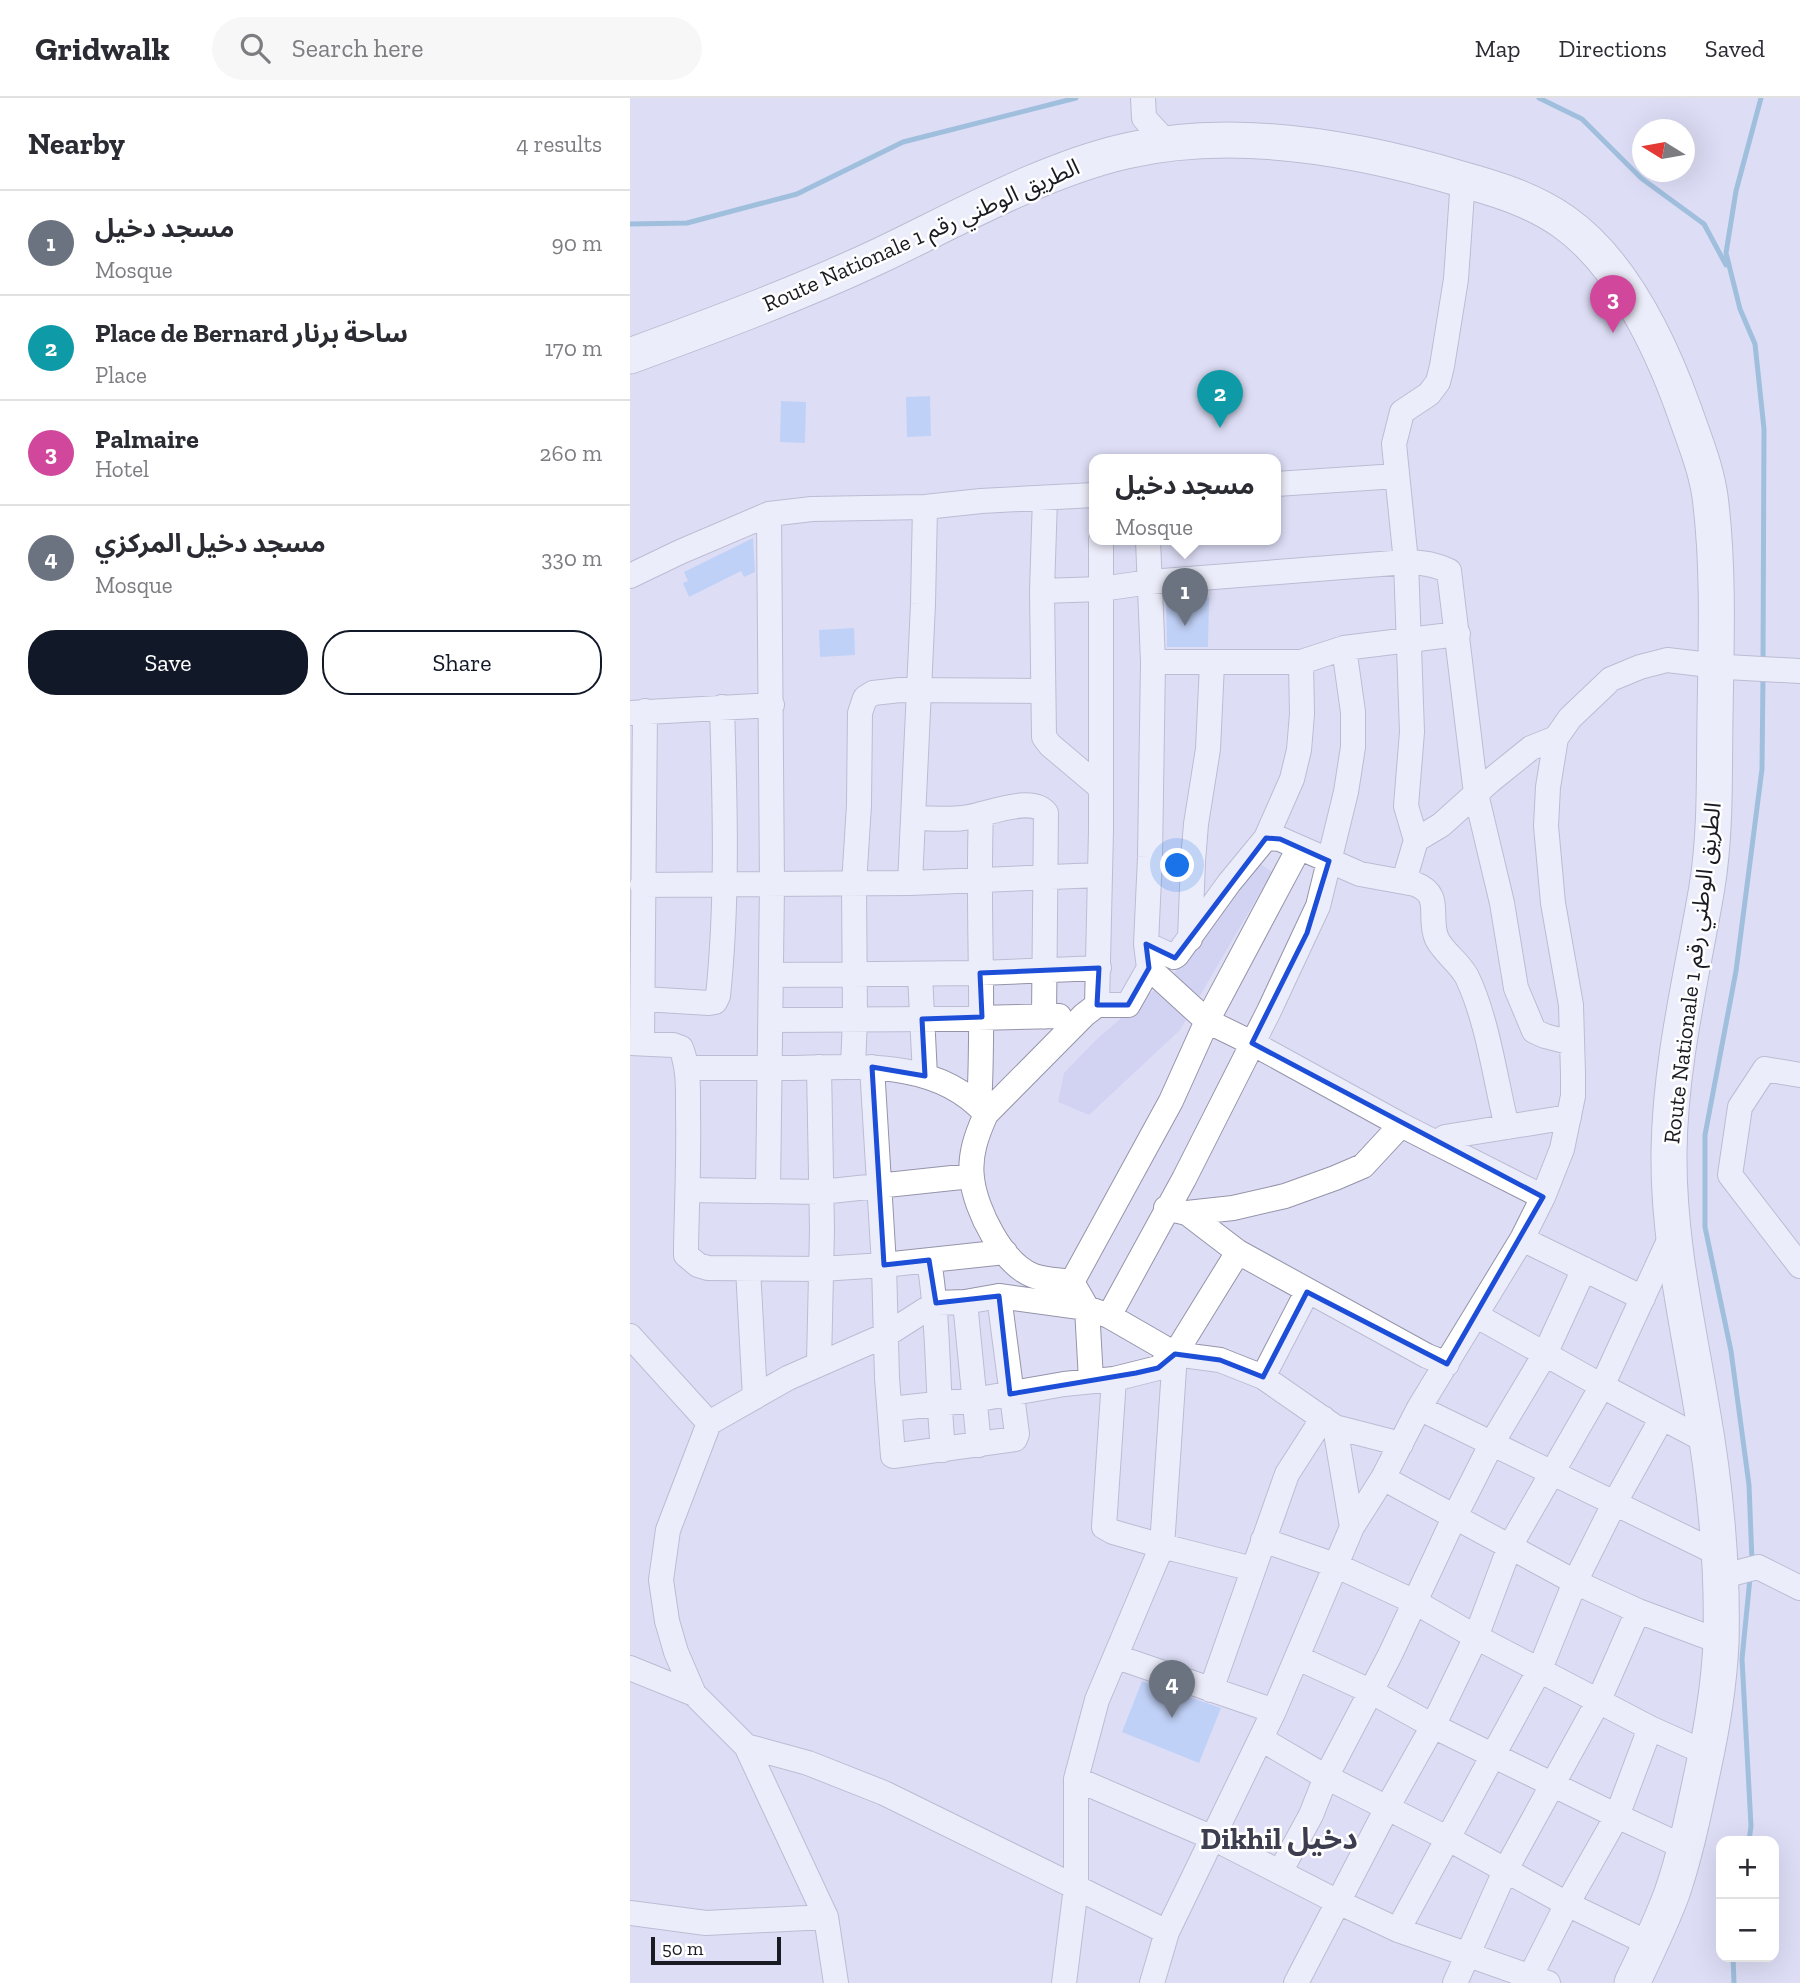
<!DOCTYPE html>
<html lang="en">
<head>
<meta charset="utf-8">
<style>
	:root { --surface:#fff; --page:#f7f7f7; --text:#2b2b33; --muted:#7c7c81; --line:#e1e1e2; --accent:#111827 }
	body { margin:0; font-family:"Zilla Slab","Noto Sans Arabic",serif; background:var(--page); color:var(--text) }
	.controls { position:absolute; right:21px; bottom:21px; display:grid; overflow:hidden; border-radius:14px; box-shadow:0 7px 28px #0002 }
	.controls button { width:63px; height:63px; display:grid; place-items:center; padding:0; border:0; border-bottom:2px solid var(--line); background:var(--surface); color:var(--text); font:35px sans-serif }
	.compass { position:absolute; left:1002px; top:21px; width:63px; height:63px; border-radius:50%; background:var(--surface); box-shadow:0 7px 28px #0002; rotate:281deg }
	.scale { position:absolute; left:21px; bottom:18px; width:130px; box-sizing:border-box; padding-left:7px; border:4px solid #1a1a22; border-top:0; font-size:19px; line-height:24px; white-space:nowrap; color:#1a1a22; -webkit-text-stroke:5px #fff; paint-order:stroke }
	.you { position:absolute; left:548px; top:768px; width:24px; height:24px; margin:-18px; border:5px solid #fff; border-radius:50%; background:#1a73e8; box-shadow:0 0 0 10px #1a73e833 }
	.badge { display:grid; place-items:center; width:46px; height:46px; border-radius:50%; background:var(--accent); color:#fff; font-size:23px; font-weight:700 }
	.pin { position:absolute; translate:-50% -58px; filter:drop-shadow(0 2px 4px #0008) }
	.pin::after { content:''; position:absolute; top:37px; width:24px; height:21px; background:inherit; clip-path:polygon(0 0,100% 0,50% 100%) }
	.popup { position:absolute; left:459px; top:356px; width:192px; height:91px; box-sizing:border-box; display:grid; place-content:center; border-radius:14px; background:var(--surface); filter:drop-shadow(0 2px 5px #0005); font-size:23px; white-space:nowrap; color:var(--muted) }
	.popup b { font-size:26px; color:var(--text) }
	.popup::after { content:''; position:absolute; left:50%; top:100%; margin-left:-14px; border:14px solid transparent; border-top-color:var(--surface) }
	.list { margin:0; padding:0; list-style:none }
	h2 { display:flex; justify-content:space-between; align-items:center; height:91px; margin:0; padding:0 28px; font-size:30px }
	h2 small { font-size:23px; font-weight:400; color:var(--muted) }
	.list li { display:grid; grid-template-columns:46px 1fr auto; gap:21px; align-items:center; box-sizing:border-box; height:105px; padding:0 28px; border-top:2px solid var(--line) }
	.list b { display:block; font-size:26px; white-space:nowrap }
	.list p { margin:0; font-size:23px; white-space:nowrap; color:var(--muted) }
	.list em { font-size:23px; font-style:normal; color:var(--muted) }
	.actions { display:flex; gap:14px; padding:21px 28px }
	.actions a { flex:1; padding:16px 0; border:2px solid var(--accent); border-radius:28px; text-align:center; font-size:24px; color:var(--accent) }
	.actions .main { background:var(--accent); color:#fff }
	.icon { flex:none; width:38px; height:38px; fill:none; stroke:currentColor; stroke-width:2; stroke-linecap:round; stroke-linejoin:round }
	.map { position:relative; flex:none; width:1170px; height:1885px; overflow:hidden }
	header { display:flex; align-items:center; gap:42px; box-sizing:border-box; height:98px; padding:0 35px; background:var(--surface); border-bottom:2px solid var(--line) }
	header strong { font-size:33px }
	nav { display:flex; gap:38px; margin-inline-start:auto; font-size:24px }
	.search { width:490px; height:63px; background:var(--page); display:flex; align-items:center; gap:18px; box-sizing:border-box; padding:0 24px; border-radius:38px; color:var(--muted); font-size:26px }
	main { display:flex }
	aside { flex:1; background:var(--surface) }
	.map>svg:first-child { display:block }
</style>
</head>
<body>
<header>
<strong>Gridwalk</strong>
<div class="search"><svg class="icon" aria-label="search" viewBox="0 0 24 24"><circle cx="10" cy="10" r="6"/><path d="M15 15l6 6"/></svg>Search here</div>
<nav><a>Map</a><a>Directions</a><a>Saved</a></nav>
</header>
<main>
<aside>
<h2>Nearby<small>4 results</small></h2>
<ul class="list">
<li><span class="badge" style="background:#6b7280">1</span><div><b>مسجد دخيل</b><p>Mosque</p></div><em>90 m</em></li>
<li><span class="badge" style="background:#0f9aa8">2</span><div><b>Place de Bernard ساحة برنار</b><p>Place</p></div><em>170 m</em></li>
<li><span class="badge" style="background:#d1479c">3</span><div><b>Palmaire</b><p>Hotel</p></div><em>260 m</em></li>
<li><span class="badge" style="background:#6b7280">4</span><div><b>مسجد دخيل المركزي</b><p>Mosque</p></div><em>330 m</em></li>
</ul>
<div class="actions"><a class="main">Save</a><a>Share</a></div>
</aside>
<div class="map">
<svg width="1170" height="1885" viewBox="0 0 1170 1885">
	<rect width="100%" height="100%" fill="#dddef5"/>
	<path fill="#d2d3f2" d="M623,760L642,774L550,932L459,1017L428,1004L434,975L467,941L558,863Z"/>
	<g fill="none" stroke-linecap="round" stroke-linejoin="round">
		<path stroke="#5799bf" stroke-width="5" d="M909,0L952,21L1011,80L1074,126L1096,167
			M1131,0L1106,93L1096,155L1110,211L1125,246L1134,331L1133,565
			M0,126L57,125L167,96L273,44L446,0
			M1122,1463L1119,1387L1101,1253L1075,1129V1037L1106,873L1132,671L1133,579
			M1119,1743L1121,1728L1112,1561L1120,1480
			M1103,1859L1104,1885"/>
	</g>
	<path fill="#9ec0f8" d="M300,298L301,338L277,339L276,299Z
		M151,303L176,304L175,345L150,344Z
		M123,440L125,474L114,479L111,473L59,499L53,485L58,483L54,474Z
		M579,499L578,549H537L536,501Z
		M224,530L225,557L190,559L189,532Z
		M512,1583L591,1610L569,1665L492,1634Z"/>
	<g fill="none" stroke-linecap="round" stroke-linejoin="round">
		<defs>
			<path id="minor" d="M513,0L514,20L538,46
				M646,386L767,378
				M415,400L412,493L414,639L420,647L471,690
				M518,442L523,564L520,759L516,846L519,870L498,907H467L454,917L356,1016C347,1036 339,1057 342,1080C345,1111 373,1167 404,1178C416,1182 430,1182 442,1184L457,1210L479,1218L545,1256L590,1262L633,1279L705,1329L771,1346
				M0,478L50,454L139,416L182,411L295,409L351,403L464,397
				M412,493L471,491L520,484L776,464C791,464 805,466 819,473L846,696L872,805L886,890L904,933L915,938L942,945
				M523,564H671L714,550L828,536
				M0,615L142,607
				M284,720C300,720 317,722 333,720C354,718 401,696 416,715L414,919
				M636,740L650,741L730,776L785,786C814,797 797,819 807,841C814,855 829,864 837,879C858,923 865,981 877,1029
				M786,742L811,727L860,683L901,650L926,640
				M774,783L786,742L776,708L782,634L776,464L764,346L772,314L799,296L808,284L812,268L826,181L833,81
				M280,785L293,506L295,409
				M12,787L280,785L469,777
				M560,841L563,763L566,726L578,651L582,566
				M516,846L544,859L547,857L599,785L636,740L662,681L669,652L672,616L671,564
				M519,870L577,923L622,945L771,1027L913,1099
				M290,876L295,978
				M142,877L350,875L469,870
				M14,901L79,905L85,904L88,898C98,802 95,706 92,609
				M467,907L471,732V442
				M142,922L306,921L429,918
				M0,945L43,947L51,950C59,970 58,992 58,1013C59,1059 57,1103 56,1148V1157L68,1167L78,1170L191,1171L254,1167L375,1154
				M12,945L15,613
				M223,968L225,921L224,786L229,707L230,615L235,600L243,595L270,592L412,593
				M242,969L254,1167L257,1280L263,1358L385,1341L387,1336L369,1198
				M57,970C91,970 125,970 159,970C226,969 307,960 356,1016
				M1170,977L1135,971L1110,1009L1100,1077L1170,1168
				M349,1008C355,911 347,814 351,716
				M806,1045L815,1039L939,1019
				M58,1092L191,1094L341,1078
				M138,1092L142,788L139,416
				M536,1110L557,1115L608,1154L797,1258L817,1266
				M557,1115L603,1110L655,1098L705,1080L733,1068L771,1027
				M892,1141L1013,1200
				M299,1162C309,1225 307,1289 313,1352
				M118,1171L125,1299
				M442,1184L541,1003L577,923L669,750
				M335,1204L349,1347
				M479,1218L554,1081L639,913L688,808L716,694L723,649V614L714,550
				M847,1218L972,1288L1076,1343
				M0,1238L79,1325
				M189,1265L192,1131L189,969
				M633,1279L677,1194
				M484,1281L474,1429L483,1434L532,1448L623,1471
				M789,1310L1089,1456
				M260,1311L344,1302L434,1286L484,1281L528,1270L545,1256L608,1154
				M705,1329L722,1429
				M753,1380L945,1484L1008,1513L1091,1544
				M633,1442L705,1467L785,1504L846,1539L1020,1630L1076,1655
				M1090,1479L1128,1469L1170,1490
				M487,1559L644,1613
				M668,1560L740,1593L803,1628L987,1718L1056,1750
				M0,1570L64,1596L116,1648L196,1819L206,1885
				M581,1592L657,1376L693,1320
				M64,1596L46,1554L37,1523L31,1482L38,1432L79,1325L158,1280L256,1237L306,1205L335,1204L369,1198L457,1210L461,1282
				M631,1641L696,1679L817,1740L937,1806L1020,1846
				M116,1648L178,1665L254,1695L537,1834
				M446,1681L583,1740L708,1804L768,1832L918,1885
				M650,1774L681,1717L696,1679L760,1557L825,1418L862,1345L915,1256L954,1171
				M0,1815L76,1825L196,1819
				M768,1832L910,1571L945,1484L984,1406L1032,1320
				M434,1885L446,1789V1681L467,1602L532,1448L545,1256
				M522,1885L537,1834L644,1613L722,1429L753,1380L789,1310L892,1141L913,1099L932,1051L943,998V976L941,907L923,805L916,728L918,689L926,640L940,620L981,581L1010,569L1037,562L1097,569L1170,573
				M666,1885L757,1710L803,1628L846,1539L880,1448L972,1288L1042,1136
				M825,1885L875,1773L969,1602L1008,1513
				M897,1885L937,1806L987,1718L1020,1630"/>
			<path id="highway" d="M0,258C84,227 168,196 249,158C327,121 413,72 496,53C603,28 727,50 831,81C867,91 903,102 934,124C992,165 1031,248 1054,312C1065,344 1078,374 1081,407C1089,475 1086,551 1085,619C1084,676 1086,733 1077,789C1062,877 1040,965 1039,1054C1038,1140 1057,1222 1071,1306C1085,1384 1093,1466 1091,1545C1089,1587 1082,1630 1073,1671C1064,1713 1056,1754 1042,1795C1031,1825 1016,1856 1002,1885"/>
		</defs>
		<use href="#minor" stroke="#9494aa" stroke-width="26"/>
		<use href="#highway" stroke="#9494aa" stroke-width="37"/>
		<use href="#minor" stroke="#fff" stroke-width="24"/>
		<use href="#highway" stroke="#fff" stroke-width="35"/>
	</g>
	<path d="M0 0H1170V1885H0ZM636,740L650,741L699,763L677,835L622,945L913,1099L817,1266L677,1194L633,1279L590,1262L545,1256L528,1270L506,1275L380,1296L369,1198L306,1205L299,1162L254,1167L242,969L295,978L292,921L352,919L350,875L469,870L467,907H498L519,870L516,846L545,860Z" fill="#dddef5" fill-opacity=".55" fill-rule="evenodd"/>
	<path fill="none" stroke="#1d4ed8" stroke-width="5" stroke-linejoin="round" d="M636,740L650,741L699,763L677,835L622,945L913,1099L817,1266L677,1194L633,1279L590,1262L545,1256L528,1270L506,1275L380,1296L369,1198L306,1205L299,1162L254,1167L242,969L295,978L292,921L352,919L350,875L469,870L467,907H498L519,870L516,846L545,860Z"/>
	<g text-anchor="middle" stroke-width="5" stroke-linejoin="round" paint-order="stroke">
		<g font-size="23" fill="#1a1a22" stroke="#fff">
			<text transform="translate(291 137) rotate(-24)" y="8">Route Nationale الطريق الوطني رقم 1</text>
			<text transform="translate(1062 875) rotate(-83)" y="8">Route Nationale الطريق الوطني رقم 1</text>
		</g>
		<g font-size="30" font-weight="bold" fill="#3c3d4f" stroke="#fff">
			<text x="649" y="1751">Dikhil دخيل</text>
		</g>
	</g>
</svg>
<div class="controls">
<button>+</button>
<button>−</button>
</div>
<svg class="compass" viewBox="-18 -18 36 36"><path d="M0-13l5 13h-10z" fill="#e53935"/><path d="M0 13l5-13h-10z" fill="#7c7c81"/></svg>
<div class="scale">50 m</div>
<div class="you"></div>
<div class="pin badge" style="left:555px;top:528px;background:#6b7280">1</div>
<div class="popup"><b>مسجد دخيل</b>Mosque</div>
<div class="pin badge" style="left:590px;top:330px;background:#0f9aa8">2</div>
<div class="pin badge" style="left:983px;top:235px;background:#d1479c">3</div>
<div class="pin badge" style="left:542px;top:1620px;background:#6b7280">4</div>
</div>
</main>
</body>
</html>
